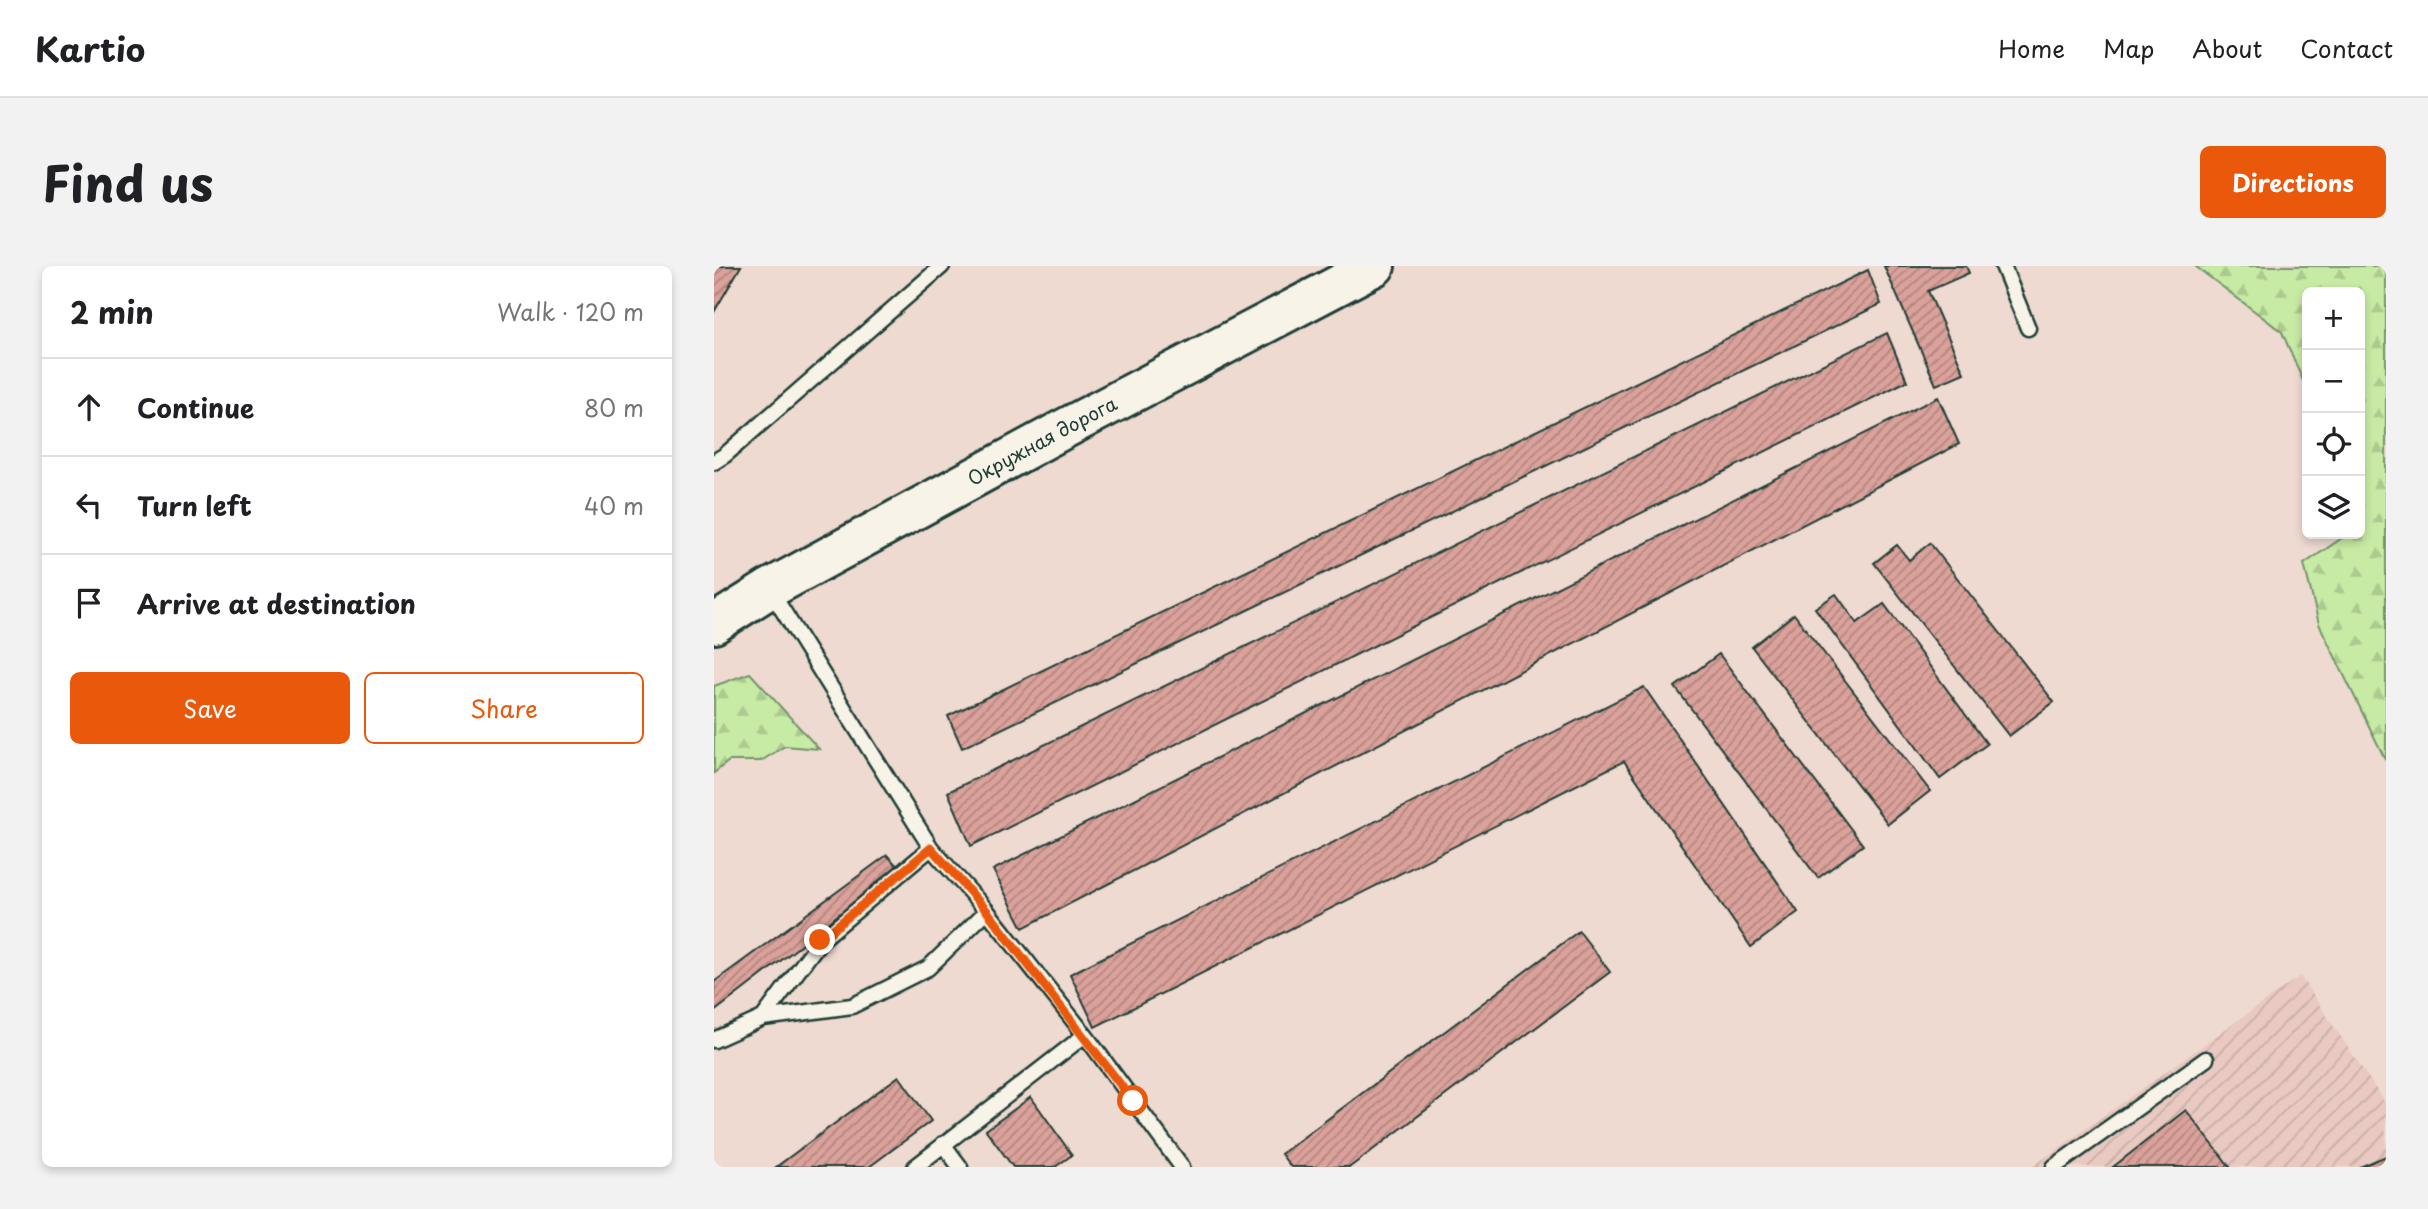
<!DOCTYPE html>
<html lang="en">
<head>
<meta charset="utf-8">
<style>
	:root { --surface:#fff; --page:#f2f2f2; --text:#202124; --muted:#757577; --line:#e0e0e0; --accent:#ea580c }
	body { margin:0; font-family:"Playpen Sans",sans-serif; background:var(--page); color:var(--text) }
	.controls { position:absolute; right:21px; top:21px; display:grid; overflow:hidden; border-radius:10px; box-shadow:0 4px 10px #0003 }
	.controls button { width:63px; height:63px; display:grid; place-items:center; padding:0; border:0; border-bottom:2px solid var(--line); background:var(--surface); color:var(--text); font:35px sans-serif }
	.stop { position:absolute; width:21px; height:21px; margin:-16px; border:5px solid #ea580c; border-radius:50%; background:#fff }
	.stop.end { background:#ea580c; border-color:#fff; box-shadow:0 2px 7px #0008 }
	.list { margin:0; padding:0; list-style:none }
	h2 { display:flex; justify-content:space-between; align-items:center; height:91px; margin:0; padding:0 28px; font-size:30px }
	h2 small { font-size:23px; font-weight:400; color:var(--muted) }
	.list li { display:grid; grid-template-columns:46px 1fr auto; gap:21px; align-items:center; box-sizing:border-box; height:98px; padding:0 28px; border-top:2px solid var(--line) }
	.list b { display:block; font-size:26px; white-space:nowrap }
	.list em { font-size:23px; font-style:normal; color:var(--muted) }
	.actions { display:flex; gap:14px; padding:21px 28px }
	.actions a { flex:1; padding:16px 0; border:2px solid var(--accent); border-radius:10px; text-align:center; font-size:24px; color:var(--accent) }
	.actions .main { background:var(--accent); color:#fff }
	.icon { flex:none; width:38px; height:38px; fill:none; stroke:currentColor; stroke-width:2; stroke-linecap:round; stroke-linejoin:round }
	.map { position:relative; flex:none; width:1672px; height:901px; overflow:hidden; border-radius:10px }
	header { display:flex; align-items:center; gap:42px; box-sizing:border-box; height:98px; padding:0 35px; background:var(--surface); border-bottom:2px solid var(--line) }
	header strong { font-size:33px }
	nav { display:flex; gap:38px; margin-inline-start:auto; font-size:24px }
	.intro { display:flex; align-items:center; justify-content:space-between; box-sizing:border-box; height:168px; padding:0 42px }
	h1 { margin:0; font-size:49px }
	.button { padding:18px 32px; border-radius:10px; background:var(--accent); color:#fff; font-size:24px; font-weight:700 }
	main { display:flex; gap:42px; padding:0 42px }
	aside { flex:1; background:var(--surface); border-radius:10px; box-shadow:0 4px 10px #0003 }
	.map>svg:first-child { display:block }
</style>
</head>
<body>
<header>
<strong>Kartio</strong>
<nav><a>Home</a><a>Map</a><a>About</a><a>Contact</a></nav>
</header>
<div class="intro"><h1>Find us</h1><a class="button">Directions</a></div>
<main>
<aside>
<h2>2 min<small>Walk · 120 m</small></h2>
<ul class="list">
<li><svg class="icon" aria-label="ahead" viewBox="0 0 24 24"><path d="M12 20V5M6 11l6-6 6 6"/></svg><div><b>Continue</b></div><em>80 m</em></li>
<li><svg class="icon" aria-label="left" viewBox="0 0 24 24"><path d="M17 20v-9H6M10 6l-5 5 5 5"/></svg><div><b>Turn left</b></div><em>40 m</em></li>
<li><svg class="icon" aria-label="arrive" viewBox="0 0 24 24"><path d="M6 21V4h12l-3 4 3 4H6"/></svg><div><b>Arrive at destination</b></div></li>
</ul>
<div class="actions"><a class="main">Save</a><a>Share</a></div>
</aside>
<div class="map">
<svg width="1672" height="901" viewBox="0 0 1672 901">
	<defs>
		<pattern id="industrial-furrows" width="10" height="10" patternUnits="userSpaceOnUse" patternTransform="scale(1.75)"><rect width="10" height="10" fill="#e9c9c1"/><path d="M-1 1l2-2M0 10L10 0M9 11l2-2" fill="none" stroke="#c7aea6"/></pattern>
		<pattern id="forest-firs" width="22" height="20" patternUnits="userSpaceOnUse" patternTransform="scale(1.75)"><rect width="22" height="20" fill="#c7eaa4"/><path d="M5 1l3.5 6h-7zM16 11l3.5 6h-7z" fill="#aaca8e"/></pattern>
		<pattern id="building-hatch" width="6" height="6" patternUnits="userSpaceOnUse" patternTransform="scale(1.75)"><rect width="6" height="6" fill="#dba19b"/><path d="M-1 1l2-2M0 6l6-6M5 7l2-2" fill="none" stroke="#b1847f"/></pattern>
	</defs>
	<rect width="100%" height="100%" fill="#efdad1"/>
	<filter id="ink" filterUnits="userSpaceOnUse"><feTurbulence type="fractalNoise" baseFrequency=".0143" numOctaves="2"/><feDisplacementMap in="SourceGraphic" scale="14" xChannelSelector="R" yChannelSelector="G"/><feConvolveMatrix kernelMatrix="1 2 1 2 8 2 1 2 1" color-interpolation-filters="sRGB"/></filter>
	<g filter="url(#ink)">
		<path fill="url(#industrial-furrows)" d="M1586,710L1672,838V901H1318Z"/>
		<path fill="url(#forest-firs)" stroke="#73946c" stroke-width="2" d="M1481,0H1672V495L1605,358L1590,298L1634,268H1646V26H1593V124L1568,66Z
			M36,407L105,483L71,480L47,495H15L0,507V420Z"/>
		<path fill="url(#building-hatch)" stroke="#1f3d34" stroke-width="2" d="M0,0H27L0,46Z
			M1170,0H1252L1255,7L1214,25L1250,107L1222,119Z
			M1154,4L1167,38L248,482L234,450Z
			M1173,67L1193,115L257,580L234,526Z
			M1224,131L1245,178L309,662L279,604Z
			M1216,277L1340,436L1295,470L1160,297L1183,279L1195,294Z
			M1122,328L1143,357L1170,338L1273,478L1226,513L1101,342Z
			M1080,348L1216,525L1174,558L1038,381Z
			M1005,388L1149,579L1104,612L961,421Z
			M930,421L1084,646L1037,681L910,495L381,761L356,708Z
			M173,589L186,603L0,746V716Z
			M865,665L896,706L636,901H577L567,888Z
			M185,810L217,855L155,901H62Z
			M317,831L358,889L341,901H299L272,864Z
			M1472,844L1516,901H1399Z
			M1672,890V901H1646Z"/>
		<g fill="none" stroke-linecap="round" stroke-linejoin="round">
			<defs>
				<path id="lane" d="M1289,0L1314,62
					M0,196L11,189L228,0
					M56,324L217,582L273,645L371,769L468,901
					M49,752L106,675L217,582
					M0,774L49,752L138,740L214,702L273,645
					M229,878L246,901
					M201,901L371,769
					M1340,901L1492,793"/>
				<g id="highway">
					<path id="s1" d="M0,358L55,323L346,165L661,0"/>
				</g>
			</defs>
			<use href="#lane" stroke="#1f3d34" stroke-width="19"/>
			<use href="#highway" stroke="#1f3d34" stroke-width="44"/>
			<use href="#lane" stroke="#f7f3e8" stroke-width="14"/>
			<use href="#highway" stroke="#f7f3e8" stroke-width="38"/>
		</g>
	</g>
	<g fill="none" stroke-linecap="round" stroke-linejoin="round" filter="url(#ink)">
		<path stroke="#ea580c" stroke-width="9" d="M106,674L217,582L273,645L419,835"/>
	</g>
	<g text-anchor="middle" stroke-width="7" stroke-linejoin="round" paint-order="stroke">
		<g font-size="19" fill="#1f3d34" stroke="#f7f3e8">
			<text dy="7" stroke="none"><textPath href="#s1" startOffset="376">Окружная дорога</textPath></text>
		</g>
	</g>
</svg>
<div class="controls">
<button>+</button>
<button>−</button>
<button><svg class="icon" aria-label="locate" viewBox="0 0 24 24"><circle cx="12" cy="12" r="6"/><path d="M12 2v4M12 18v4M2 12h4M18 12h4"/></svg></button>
<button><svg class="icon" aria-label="layers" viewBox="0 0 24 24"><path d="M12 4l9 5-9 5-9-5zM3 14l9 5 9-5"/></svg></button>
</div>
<div class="stop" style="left:419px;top:835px"></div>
<div class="stop end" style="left:106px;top:674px"></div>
</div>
</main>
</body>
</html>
